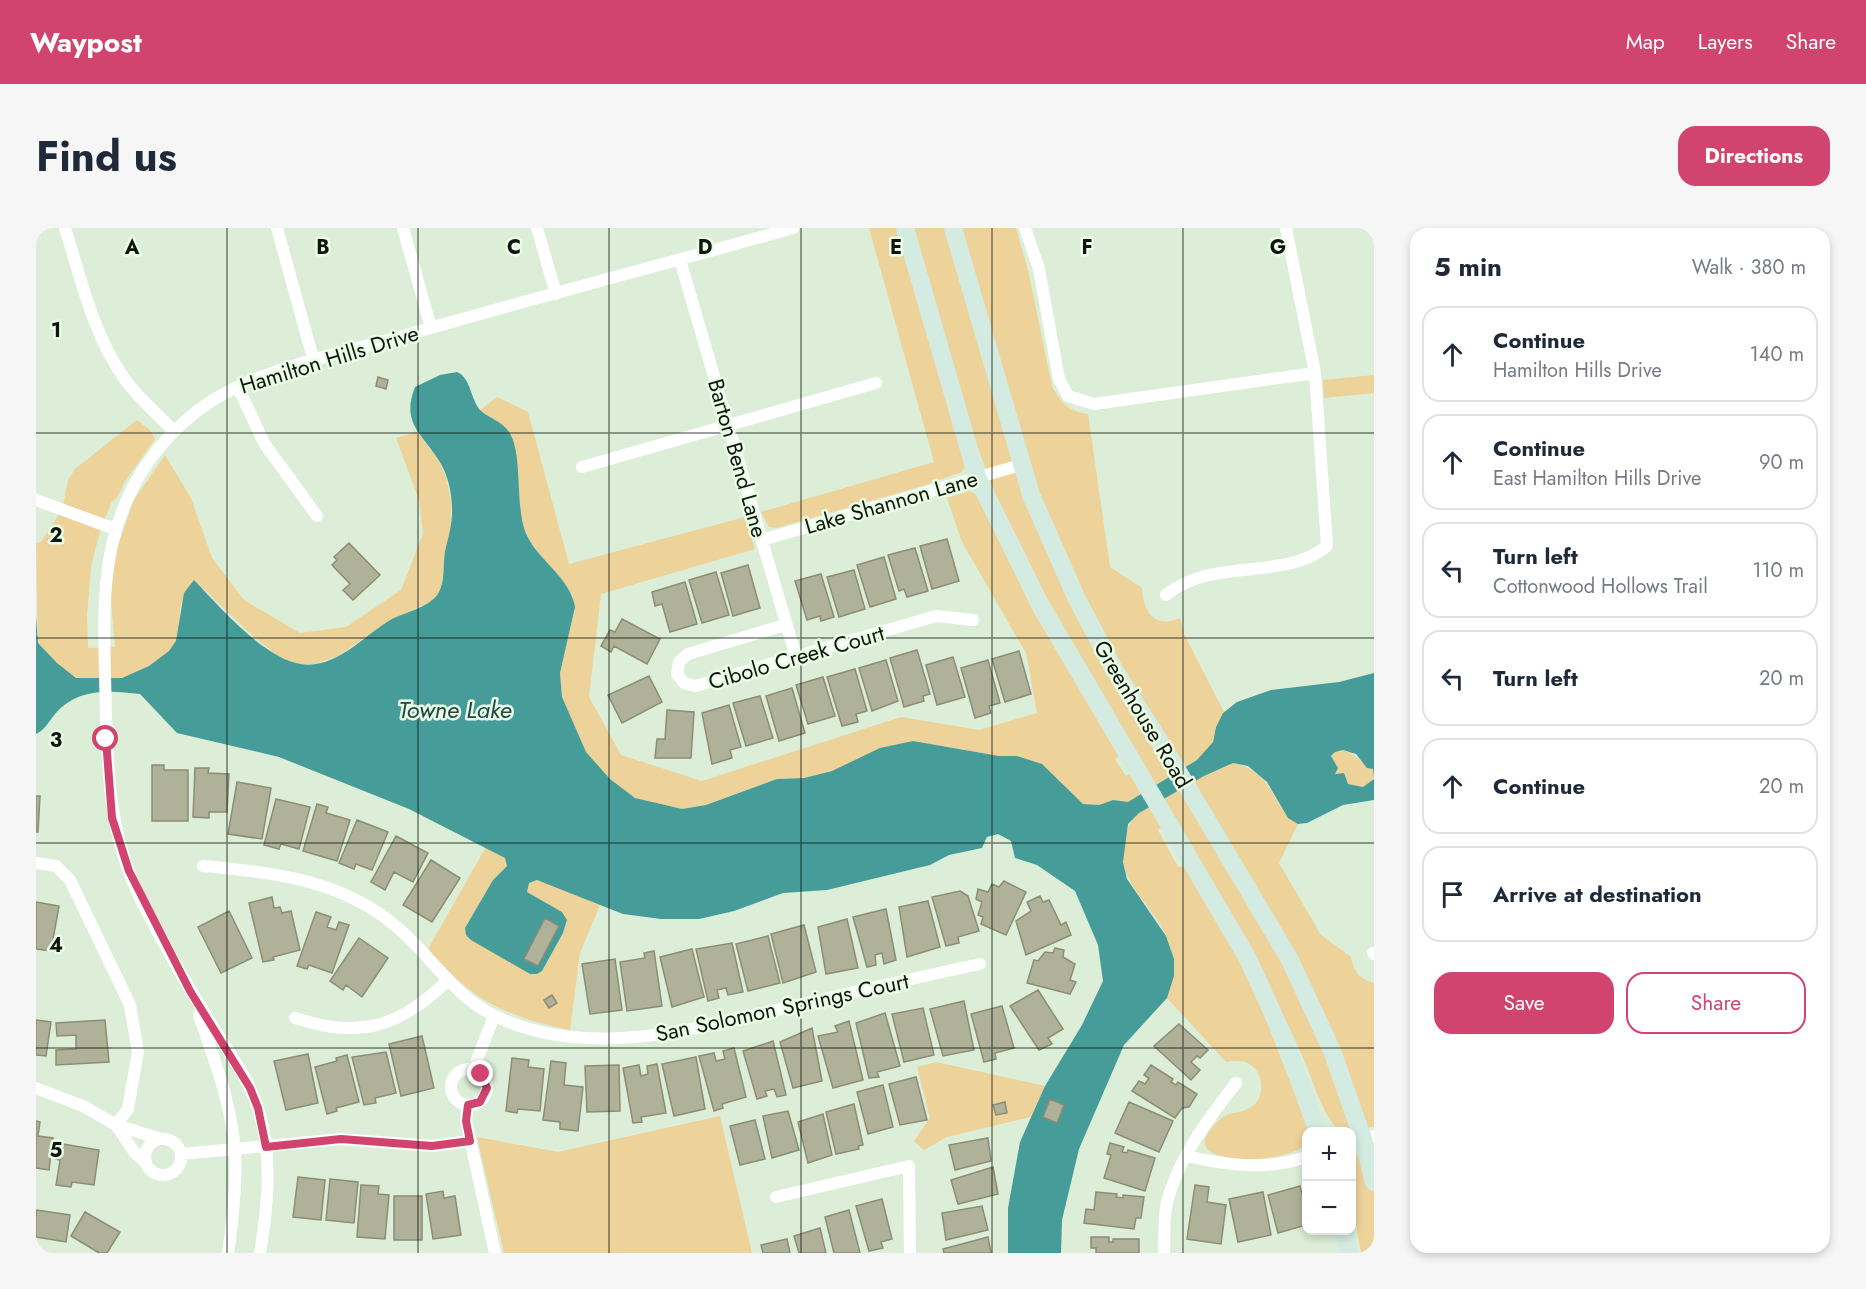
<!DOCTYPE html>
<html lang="en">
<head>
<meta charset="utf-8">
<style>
	:root { --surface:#fff; --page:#f6f6f7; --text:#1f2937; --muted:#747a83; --line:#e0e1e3; --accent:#d24470 }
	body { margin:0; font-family:Jost,sans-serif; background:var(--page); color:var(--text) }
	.controls { position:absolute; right:18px; bottom:18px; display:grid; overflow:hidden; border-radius:12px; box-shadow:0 3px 9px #0003 }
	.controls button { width:54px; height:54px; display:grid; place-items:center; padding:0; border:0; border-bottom:2px solid var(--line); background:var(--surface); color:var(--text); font:30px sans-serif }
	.stop { position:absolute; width:18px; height:18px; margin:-14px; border:4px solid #d24470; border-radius:50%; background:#fff }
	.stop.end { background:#d24470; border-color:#fff; box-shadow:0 2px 6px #0008 }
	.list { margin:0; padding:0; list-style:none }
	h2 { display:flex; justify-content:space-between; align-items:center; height:78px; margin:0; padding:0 24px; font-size:26px }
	h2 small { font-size:20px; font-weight:400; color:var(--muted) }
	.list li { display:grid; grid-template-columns:39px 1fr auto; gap:18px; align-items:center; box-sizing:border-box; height:96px; margin:0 12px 12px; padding:0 12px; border:2px solid var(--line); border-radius:18px }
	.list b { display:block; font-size:22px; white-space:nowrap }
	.list p { margin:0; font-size:20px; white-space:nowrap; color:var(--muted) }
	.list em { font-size:20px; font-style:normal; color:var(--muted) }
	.actions { display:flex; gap:12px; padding:18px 24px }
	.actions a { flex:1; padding:14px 0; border:2px solid var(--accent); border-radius:18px; text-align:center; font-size:21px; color:var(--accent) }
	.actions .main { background:var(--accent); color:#fff }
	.icon { flex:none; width:33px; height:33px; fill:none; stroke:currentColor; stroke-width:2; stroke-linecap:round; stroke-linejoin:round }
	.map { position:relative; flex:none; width:1338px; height:1025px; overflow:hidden; border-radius:18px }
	header { display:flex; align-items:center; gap:36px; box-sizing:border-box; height:84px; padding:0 30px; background:var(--accent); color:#fff }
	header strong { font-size:28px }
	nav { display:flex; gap:33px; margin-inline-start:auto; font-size:21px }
	.intro { display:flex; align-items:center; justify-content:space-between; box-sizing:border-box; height:144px; padding:0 36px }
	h1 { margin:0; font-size:42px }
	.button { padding:15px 27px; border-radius:18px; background:var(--accent); color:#fff; font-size:21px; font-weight:700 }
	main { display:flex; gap:36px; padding:0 36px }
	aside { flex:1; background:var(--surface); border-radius:18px; box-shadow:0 3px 9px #0003 }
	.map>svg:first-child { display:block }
</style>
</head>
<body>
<header>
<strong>Waypost</strong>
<nav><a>Map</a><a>Layers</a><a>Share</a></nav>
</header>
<div class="intro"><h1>Find us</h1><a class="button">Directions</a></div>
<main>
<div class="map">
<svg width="1338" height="1025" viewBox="0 0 1338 1025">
	<rect width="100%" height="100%" fill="#dceed7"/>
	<path fill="#edd29a" d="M833,0H862L931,233L926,244L883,259L740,300L733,299L725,284L898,234Z
		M878,0H980L992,42L1016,158C1025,175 1032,183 1052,186L1074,339L1106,360C1107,384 1119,401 1144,390L1148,406L1188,484L1180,499L1177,514L1161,532L1092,574L1077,572L1063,577L1047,576L1026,558L981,528H963L877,513L796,543L768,550L741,551L670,577L646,581L628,578L599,570L574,551L550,524L538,498L526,469L524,444L537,368C522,347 501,328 490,305C467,255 503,221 444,182L461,169L492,184L533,336L709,289L719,321L565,366L553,469L585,527L666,553L865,489L943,502L1001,485L990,425L926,314L911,270L933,263L942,267L997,383L1083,529L1079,531L1090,548L1108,537C1069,470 1026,405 991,336C937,231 910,113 878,0Z
		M1338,147V165L1288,170L1287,152Z
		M101,192L114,202L119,211L89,253L82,268L75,275L63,307L55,339L51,388L52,420L79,419L74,363L77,331L98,272L129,227L155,270L176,330L208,372L264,405L310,399L365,362L387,306L383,272L360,210L381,204L402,231L410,249L415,273V300L404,364L396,373L354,393L302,428L279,436H261L242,428L219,410L158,352C154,360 147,369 145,377C142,389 146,402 140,414C126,440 66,463 40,449C25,442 13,427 2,415L0,315L5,314L26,282L32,252L39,241Z
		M1307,522C1321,527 1325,535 1337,541L1338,551L1327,559L1312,556L1299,546L1295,528L1299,523Z
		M1197,535C1241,545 1233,578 1262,596L1243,635L1285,707L1315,729C1317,742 1324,752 1338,755V899L1304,901C1288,894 1274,843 1265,825C1228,744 1184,668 1140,591L1122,602L1142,639L1149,638L1194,714L1222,771L1273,903L1270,904V915C1260,933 1174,939 1169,916C1168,910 1172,905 1176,900C1194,877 1204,890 1219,876C1229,866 1227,843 1213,836C1206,832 1198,833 1190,834L1131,770C1137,750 1139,728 1130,708C1116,675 1080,655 1088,615C1091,603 1092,595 1101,587C1122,568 1171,547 1197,535Z
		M450,619L469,630L471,638L457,652L429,700L430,707L506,743L527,705L531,692L526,684L491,664L492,655L501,652L508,653L564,677L544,725L534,802C469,788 435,772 392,721Z
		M900,834L1009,858L995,889L911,909L888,922L878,913L894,890L881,839Z
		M684,888L716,1025H468L441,909L522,924Z
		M1338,919V1025H1325L1316,973V930Z"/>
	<path fill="#469c98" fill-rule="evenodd" d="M421,144C435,150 434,170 444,182C452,190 466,193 473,204C487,224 479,275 489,303C500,332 534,348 539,379L524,445L526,469L550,524L574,551L599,570L646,581L670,577L741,551L768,550L796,543L844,520L877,513L963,528H981L1006,536L1047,576L1063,577L1077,572L1092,574L1161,532L1177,514L1180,499L1187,485L1201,474L1235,462L1303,454L1338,445V572L1307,577L1271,595L1262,596L1252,590L1231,554L1212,538L1197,535L1168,548L1103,585L1092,596L1087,634L1091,651L1130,708L1138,731V748L1131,770L1088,817L1043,921L1026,992L1025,1025H972V980L984,914L1009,858L1046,797L1067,753L1062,717L1039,663L1001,637L979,630L975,613L962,606L951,609L946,620L913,627L894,637L791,662L747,665L698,683L663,691H625L587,686L501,652L493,655L491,664L526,684L531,692L527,705L506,743L501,746H494L435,712L430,707L429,700L457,652L471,638L469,630L373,581L243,529L141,505L104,466C72,462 41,460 19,486C13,493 9,502 0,506V388L2,415L21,435L40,450H86L113,438L133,423L140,413L148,365L158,352C183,378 224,426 260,435C297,445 328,407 356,391C370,384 395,379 403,364C409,353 407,336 409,324C410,317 413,309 414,302C419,280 415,250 402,231C385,205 365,194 379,159L404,147ZM1307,522L1320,526L1331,540L1337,541L1338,551L1327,559L1312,556L1308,545L1299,546L1302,540L1295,528L1299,524Z"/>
	<path fill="#afb298" stroke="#8b8d74" stroke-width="1.5" d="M342,149L352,152L350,161L340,158Z
		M911,311L923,353L896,361L884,318Z
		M313,315L344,347L317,372L307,362L314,356L296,337L301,332L298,329Z
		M879,320L892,363L871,369L868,361L863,363L852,327Z
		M848,329L860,371L834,379L821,337Z
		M712,337L724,380L697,388L685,345Z
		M818,342L829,381L803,389L791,349Z
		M680,344L693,387L666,395L653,352Z
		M785,346L798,389L785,393L784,388L771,392L759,353Z
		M649,354L661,396L634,404L626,376L619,378L616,364Z
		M586,391L624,411L611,436L578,418L575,424L565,418L574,402L579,404Z
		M881,422L894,466L887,468L888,473L868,479L854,430Z
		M983,423L995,466L969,474L956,431Z
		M917,429L929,469L901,477L890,437Z
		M850,432L862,473L836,483L823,440Z
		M952,432L964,475L953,478L955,485L939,490L925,440Z
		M819,441L831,483L820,486L822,494L806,498L791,449Z
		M613,448L626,474L586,495L572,467Z
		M787,449L799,488L772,496L760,457Z
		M756,460L769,505L743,513L730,468Z
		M724,468L737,510L710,518L697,475Z
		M693,477L705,519L694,522L696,530L676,536L666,485Z
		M631,482L658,484L655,530H619L621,511H629Z
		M116,537H128V542H152V593H116Z
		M159,540H173L172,545L193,546L191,584H173V590L157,589Z
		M201,554L235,560L226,611L192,606Z
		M0,568H4L2,604H0Z
		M240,571L274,579L263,621L245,616L243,621L228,617Z
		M281,576L292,579L290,585L314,592L301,633L267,623Z
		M321,592L352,604L336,642L320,636L318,641L303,635Z
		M360,608L392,625L377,654L358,644L349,662L335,654Z
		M395,632L424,650L396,694L367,677Z
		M968,653L990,664L970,707L945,696L947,689L942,687L946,674L940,671L942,661L952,664L956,656L963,659Z
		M924,663L932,668L943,703L922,709L923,715L910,718L896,669Z
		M1004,668L1007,674L1013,672L1025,697L1030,694L1035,707L990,727L980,693L995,683L991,674Z
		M236,669L238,680L244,679L246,685L255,683L264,722L237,729L238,732L227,734L213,675Z
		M892,673L904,719L871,729L863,679Z
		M0,674L23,678L15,723L0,721Z
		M850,681L860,732L848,736L846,725L839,727L840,737L831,739L817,689Z
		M193,683L216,730L185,745L162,699Z
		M280,684L295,689L291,699L300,702L303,694L313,697L296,745L273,737L271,741L261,738Z
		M509,690L523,698L502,738L488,731Z
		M811,691L822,740L790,746L782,699Z
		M768,697L780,744L747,755L735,706Z
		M732,708L744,755L712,763L700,716Z
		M323,710L352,730L326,769L310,757L307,762L294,753Z
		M696,715L707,764L692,767L690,760L681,762L683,770L672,773L660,721Z
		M1019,720L1028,722L1027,729L1039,736L1034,752L1040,754L1034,766L991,755L998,732L1002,733L1009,724L1017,725Z
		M656,721L668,769L636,779L624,729Z
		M618,723L626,778L591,783L584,734L609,730L608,725Z
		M579,731L586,782L554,786L546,736Z
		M1002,762L1027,801L1012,810L1016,816L1003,822L974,778Z
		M516,767L521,775L513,780L508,772Z
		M928,773L938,822L907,828L894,781Z
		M966,778L978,820L959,825L960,831L948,834L935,786Z
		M887,780L898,827L868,834L856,786Z
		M849,785L864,838L841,844L843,849L833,850L820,795Z
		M0,792L15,794L10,828L0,827Z
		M69,792L73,834L20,837V822L40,821V807L21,808L20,795Z
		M813,793L827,852L797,860L782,808L802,804L799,798Z
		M1143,796L1172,822L1164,830L1161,828L1155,834L1164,842L1155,852L1118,818Z
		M776,800L786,853L757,860L744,814Z
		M386,808L398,860L365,868L353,816Z
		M737,813L750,867L741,869L738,861L729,863L731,868L721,871L707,823Z
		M698,820L710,869L686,876L687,880L678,883L663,828L678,825L680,833L689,831L687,823Z
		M350,824L360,865L339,870L340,875L328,877L316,829Z
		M272,826L282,875L250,882L238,833Z
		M311,827L323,874L300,880L301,883L291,886L279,839L301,833L300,830Z
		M660,829L669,881L638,888L626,836Z
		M476,830L493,832L492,839L508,841L504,883L482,881L481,885L470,883Z
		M515,833L530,835L528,857L547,859L542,903L524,901V894L507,892Z
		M621,836L630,885L605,889L606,894L597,895L587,840L603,837L605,848L612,846L611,838Z
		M583,837L584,883L551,884L549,838Z
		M1115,837L1137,851L1135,854L1140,857L1142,854L1161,866L1153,879L1146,880L1139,890L1096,863L1103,853L1109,856L1113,850L1108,847Z
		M880,849L891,892L864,897L853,856Z
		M847,857L857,899L832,906L821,864Z
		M1014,871L1028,877L1021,895L1007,889Z
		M969,874L971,885L960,887L957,877Z
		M1093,874L1137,893L1123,924L1079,905Z
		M818,876L827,917L822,918L823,921L800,926L790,884Z
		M752,883L763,922L736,930L727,888Z
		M787,886L796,927L772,935L762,894Z
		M719,892L729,931L704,937L694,898Z
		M0,893L4,894L2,908L17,910L13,942L0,940Z
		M952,910L955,933L919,942L913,917Z
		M21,915L63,922L58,957L36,954L35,959L20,957L24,932L19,931Z
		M1074,915L1088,919L1086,924L1091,925L1092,922L1119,930L1109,963L1068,950L1075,927L1071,926Z
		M957,939L962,966L922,976L915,952Z
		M262,949L289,952L285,992L257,989Z
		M294,951L322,954L318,995L290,992Z
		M325,957L343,958L342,966L353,967L349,1011L321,1009Z
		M1159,957L1173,959L1171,974L1190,977L1185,1016L1151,1011Z
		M1264,958L1270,982V997L1242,1005L1232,967Z
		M407,963L408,970L419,968L425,1007L397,1011L390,966Z
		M1060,964L1081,966L1080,969L1087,970V967L1108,969L1105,990H1100L1098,1001L1048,995L1050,981L1058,982Z
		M1227,964L1235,1007L1202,1014L1193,971Z
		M358,968H386V1012H358Z
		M846,971L856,1011L845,1014L847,1020L833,1023L820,978Z
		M946,978L952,1002L910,1012L906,985Z
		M0,982L34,987L30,1014L0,1009Z
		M813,982L824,1025H798L789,989Z
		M49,984L84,1004L71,1025H63L35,1008Z
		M784,1000L790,1025H763L758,1008Z
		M952,1009L955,1025H908L907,1021Z
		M1055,1009H1073V1014H1077V1011H1103V1025H1060V1020H1055Z
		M751,1011L754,1025H727L725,1017Z"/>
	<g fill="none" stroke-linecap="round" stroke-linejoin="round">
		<path stroke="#fff" stroke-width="12" d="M29,0C45,51 57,106 88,150C101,169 121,186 138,203
			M241,0L278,134
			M367,0L395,100
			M501,0L520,66
			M989,0L1003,41L1023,151L1032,168L1058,176L1279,145
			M644,32L760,429
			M202,159L228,215L281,288
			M546,239L840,155
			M0,272L79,301
			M726,312L985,237
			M1130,367C1178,328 1247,354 1291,318L1279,145L1250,0
			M749,397L652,426L643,434L641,446L648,455L659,458L900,388L937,392
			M0,635L20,638L34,652L94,777L102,824L92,881L80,897
			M167,638C237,644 307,652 362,700C396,729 418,768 459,788C554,834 666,799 762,777C822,763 883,749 944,736
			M1337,725L1338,726
			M163,787C178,830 196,878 199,924C201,958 197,991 192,1025
			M259,790C322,811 363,800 411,753
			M415 859a18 18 0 1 1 36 0a18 18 0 1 1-36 0Z
			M437,842L458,788
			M0,860L47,878L80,897L125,911
			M432,877L430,893L459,1025
			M80,897L99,925L110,935
			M109 929a18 18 0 1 1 36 0a18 18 0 1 1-36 0Z
			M1316,915L1338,908
			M145,926L305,911L396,918L434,913
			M1150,928C1190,937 1230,943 1270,929
			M740,969L873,938L874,1025
			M224,1025C232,977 237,927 222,880C211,847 187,816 169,786C146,749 125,711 105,672C69,600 71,524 69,446C67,375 66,308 105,245C128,208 162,177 201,159C252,135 310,124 363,109C494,71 626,37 757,0
			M1128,1025C1129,1009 1127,990 1131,974C1143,929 1172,891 1200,855"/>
		<path stroke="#d3ebe1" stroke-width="18" d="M869,0L941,249L1003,374L1212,731L1248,810L1282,904
			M917,0L995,267L1040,369L1076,438L1134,530L1254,732L1296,823L1327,911L1338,954
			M1308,1002L1313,1025"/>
	</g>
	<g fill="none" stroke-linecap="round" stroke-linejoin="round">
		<path stroke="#d24470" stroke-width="8" d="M70,511L76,590L93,643L154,763L214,860L222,880L230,919L305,911L396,918L434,913L430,893L432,877L444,874L451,860L445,846"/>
	</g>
	<path fill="none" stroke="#0f150e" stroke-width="1.5" stroke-opacity="0.55" d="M191,0V1025M382,0V1025M573,0V1025M765,0V1025M956,0V1025M1147,0V1025M0,205H1338M0,410H1338M0,615H1338M0,820H1338"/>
	<g text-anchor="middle" stroke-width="5" stroke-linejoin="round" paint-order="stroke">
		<g font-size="22" fill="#0f150e" stroke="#e9fce4">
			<text transform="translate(293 131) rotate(-17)" y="8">Hamilton Hills Drive</text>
			<text transform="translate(702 230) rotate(74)" y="8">Barton Bend Lane</text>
			<text transform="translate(855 274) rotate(-16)" y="8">Lake Shannon Lane</text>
			<text transform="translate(760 429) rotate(-16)" y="8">Cibolo Creek Court</text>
			<text transform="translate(1107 486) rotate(59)" y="8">Greenhouse Road</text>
			<text transform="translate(746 779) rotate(-12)" y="8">San Solomon Springs Court</text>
		</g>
		<g font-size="24" font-style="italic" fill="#214847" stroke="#e9fce4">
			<text x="419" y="490">Towne Lake</text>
		</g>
	</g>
	<g font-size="20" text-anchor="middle" font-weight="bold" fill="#0f150e" stroke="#e9fce4" stroke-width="5" stroke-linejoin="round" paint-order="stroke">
		<text x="96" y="26">A</text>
		<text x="287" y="26">B</text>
		<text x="478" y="26">C</text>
		<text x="669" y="26">D</text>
		<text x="860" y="26">E</text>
		<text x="1051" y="26">F</text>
		<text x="1242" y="26">G</text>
		<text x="20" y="109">1</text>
		<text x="20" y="314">2</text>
		<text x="20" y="519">3</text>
		<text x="20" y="724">4</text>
		<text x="20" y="929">5</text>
	</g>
</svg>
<div class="controls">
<button>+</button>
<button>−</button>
</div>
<div class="stop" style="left:70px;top:511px"></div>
<div class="stop end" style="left:445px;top:846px"></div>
</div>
<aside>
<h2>5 min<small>Walk · 380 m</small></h2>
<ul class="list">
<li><svg class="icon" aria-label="ahead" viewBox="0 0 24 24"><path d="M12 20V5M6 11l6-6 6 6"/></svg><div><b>Continue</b><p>Hamilton Hills Drive</p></div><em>140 m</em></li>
<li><svg class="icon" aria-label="ahead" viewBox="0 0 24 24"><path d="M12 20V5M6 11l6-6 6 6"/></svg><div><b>Continue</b><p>East Hamilton Hills Drive</p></div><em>90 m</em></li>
<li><svg class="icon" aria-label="left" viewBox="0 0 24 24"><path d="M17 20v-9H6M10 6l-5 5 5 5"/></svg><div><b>Turn left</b><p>Cottonwood Hollows Trail</p></div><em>110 m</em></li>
<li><svg class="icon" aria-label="left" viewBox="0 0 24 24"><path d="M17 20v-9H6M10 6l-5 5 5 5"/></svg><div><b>Turn left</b></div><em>20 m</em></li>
<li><svg class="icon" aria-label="ahead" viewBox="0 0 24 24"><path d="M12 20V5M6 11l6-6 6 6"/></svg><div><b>Continue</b></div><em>20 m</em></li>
<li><svg class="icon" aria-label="arrive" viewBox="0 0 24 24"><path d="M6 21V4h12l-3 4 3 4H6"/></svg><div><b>Arrive at destination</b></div></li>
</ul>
<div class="actions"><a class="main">Save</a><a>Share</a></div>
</aside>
</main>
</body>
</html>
